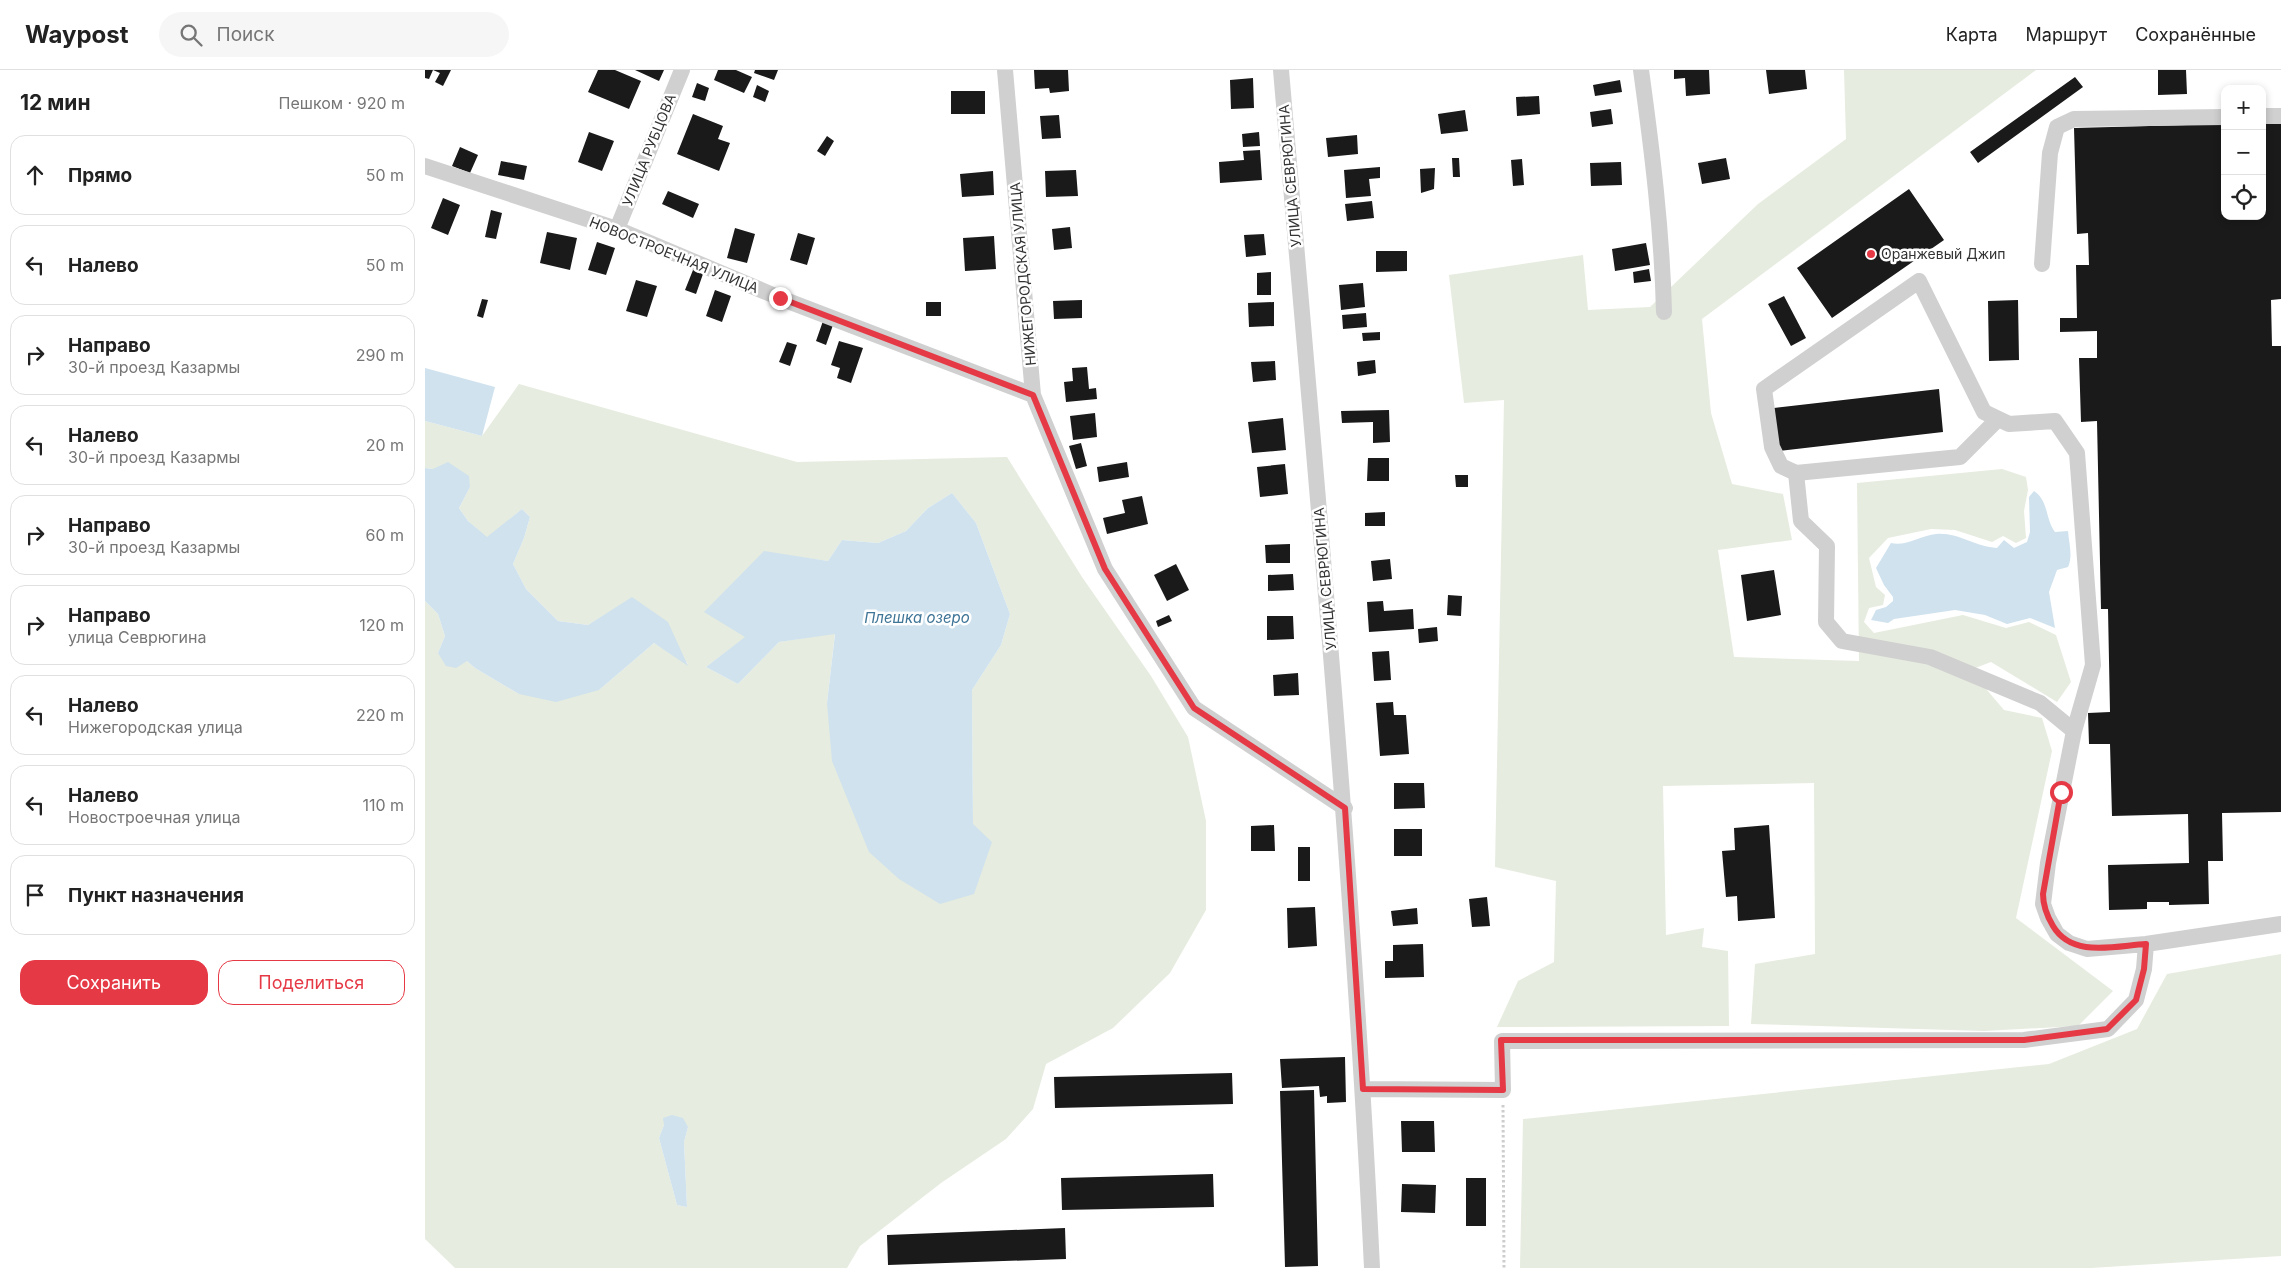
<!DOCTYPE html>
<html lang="ru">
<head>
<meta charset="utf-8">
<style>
	:root { --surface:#fff; --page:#f6f6f6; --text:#222; --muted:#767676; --line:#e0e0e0; --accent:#e63946 }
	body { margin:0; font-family:Inter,sans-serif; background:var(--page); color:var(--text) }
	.controls { position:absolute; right:15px; top:15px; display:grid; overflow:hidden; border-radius:10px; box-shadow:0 2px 8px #0003 }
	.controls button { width:45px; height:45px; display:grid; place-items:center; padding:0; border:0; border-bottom:1px solid var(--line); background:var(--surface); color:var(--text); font:25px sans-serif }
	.stop { position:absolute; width:15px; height:15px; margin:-11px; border:4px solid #e63946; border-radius:50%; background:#fff }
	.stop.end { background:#e63946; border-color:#fff; box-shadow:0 1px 5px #0008 }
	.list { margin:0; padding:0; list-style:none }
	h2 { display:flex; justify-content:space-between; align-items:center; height:65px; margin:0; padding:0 20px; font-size:21px }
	h2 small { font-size:16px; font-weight:400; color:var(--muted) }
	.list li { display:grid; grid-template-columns:32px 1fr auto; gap:15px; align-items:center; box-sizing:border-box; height:80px; margin:0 10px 10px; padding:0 10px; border:1px solid var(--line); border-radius:15px }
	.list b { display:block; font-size:19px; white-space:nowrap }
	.list p { margin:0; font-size:16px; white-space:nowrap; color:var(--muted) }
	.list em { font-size:16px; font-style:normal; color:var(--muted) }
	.actions { display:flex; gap:10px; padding:15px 20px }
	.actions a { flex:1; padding:11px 0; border:1px solid var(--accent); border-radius:15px; text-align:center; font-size:18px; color:var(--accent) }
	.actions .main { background:var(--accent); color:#fff }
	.icon { flex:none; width:28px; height:28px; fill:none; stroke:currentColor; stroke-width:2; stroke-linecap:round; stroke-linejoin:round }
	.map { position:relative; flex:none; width:1856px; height:1198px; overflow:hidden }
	header { display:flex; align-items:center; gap:30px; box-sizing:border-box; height:70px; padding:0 25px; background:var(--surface); border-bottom:1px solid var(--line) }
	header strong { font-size:24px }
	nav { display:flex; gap:28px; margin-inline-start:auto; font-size:18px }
	.search { width:350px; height:45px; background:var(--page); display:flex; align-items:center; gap:12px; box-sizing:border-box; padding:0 18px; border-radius:28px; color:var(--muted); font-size:19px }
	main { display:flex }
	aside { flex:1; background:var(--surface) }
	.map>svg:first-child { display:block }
</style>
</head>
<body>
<header>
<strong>Waypost</strong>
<div class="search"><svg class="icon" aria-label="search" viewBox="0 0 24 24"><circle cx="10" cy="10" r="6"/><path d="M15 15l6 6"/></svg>Поиск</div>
<nav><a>Карта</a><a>Маршрут</a><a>Сохранённые</a></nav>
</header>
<main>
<aside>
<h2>12 мин<small>Пешком · 920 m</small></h2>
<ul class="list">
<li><svg class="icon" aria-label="ahead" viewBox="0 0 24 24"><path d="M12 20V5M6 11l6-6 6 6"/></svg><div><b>Прямо</b></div><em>50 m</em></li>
<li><svg class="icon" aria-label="left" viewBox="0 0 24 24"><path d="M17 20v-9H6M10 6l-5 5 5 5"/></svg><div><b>Налево</b></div><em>50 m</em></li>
<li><svg class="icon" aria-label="right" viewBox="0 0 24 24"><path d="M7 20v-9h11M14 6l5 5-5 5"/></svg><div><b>Направо</b><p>30-й проезд Казармы</p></div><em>290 m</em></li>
<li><svg class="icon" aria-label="left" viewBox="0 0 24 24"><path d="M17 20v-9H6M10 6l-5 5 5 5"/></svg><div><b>Налево</b><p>30-й проезд Казармы</p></div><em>20 m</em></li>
<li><svg class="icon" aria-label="right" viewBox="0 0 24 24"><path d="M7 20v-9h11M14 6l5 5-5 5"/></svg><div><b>Направо</b><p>30-й проезд Казармы</p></div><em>60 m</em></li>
<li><svg class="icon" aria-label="right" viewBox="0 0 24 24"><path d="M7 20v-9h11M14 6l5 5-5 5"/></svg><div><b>Направо</b><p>улица Севрюгина</p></div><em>120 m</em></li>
<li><svg class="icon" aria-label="left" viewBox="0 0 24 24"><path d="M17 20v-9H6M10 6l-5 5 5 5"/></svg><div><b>Налево</b><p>Нижегородская улица</p></div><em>220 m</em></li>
<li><svg class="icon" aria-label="left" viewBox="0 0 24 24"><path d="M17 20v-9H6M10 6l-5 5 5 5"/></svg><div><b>Налево</b><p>Новостроечная улица</p></div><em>110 m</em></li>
<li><svg class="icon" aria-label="arrive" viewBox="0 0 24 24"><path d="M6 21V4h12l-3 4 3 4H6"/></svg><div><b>Пункт назначения</b></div></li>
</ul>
<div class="actions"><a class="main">Сохранить</a><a>Поделиться</a></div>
</aside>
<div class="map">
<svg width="1856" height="1198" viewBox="0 0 1856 1198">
	<rect width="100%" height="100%" fill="#fff"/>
	<path fill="#e6ecdf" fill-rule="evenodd" d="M1419,0H1611L1277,249L1286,343L1307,414L1358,424L1367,470L1293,480L1309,587L1434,591L1432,413L1577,399L1601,407L1603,420L1599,441L1601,468L1591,473L1578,466L1567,472L1530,460L1506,459L1463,468L1444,488L1451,517L1460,525L1458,535L1444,538L1439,552L1449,563L1538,545L1581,558L1604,552L1631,565L1646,612L1632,632L1566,592L1545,600L1579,640L1617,648L1627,681L1591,848L1688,921L1653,956L1559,961L1326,954L1330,894L1390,884L1389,713L1238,716L1241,865L1279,858L1277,877L1303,881L1304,956L1072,957L1093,911L1129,892L1131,811L1070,797L1079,330L1039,333L1024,205L1158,185L1163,240L1225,237L1333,134L1421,69Z
		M94,314L372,392L582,387L657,507L726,606L763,667L781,751V840L745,903L688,958L621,994L608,1039L581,1069L516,1113L435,1176L422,1198H30L0,1169V531L13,544L20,566L13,583L42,591L50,598L94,624L174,620L229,573L263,594L207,528L163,555L133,551L101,519L88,494L99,468L105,447L97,439L62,468L43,451L34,438L45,417L8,399L0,398V351L57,366ZM527,423L551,453L585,544L576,575L547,620L548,754L402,633L410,563L354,572L313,614L281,597L321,567L339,482L403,491L417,470L453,473L481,461L503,438ZM239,1055L263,1057L259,1072L262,1137L252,1135L234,1068Z
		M1856,884V1186L1666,1198H1095L1098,1049L1624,994L1712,959L1742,904Z"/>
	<path fill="#cfe2ee" d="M0,298L70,317L57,366L0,351Z
		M23,392L44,406L45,417L34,438L43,451L62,467L97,439L105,447L99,468L88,494L101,519L133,551L163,555L207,527L243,552L263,596L229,573L174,620L131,632L94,624L50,598L42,591L31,598L21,596L13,583L20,566L13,544L0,531V398L8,399Z
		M1609,421C1624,431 1620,449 1630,462L1643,461C1644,474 1648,486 1643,497L1632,500L1624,522L1630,558L1605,548L1582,554L1560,545L1530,540L1469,549L1463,553L1446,550L1451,540L1461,537L1468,531V527L1459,515L1451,498L1466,473C1480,477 1497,465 1511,464C1533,462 1550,477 1572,478L1579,470L1589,478L1602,472L1605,462L1604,427Z
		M527,423L551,453L585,544L576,575L547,620L548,754L567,772L549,824L515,834L474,809L444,782L407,691L402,633L410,564L354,572L313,614L281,597L320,567L279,542L339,481L403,491L417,470L453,473L481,461L503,438Z
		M247,1045L258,1048L263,1057L259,1072L262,1137L252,1135L234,1068L239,1055L238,1048Z"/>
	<path fill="#1a1a1a" d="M0,0H26L18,16L10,12L15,3L8,0L4,9L0,8Z
		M173,0H190L216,11L204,39L163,22Z
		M210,0H239L234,11Z
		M293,0H311L327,7L319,23L289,10Z
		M330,0H353L349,10L329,3Z
		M609,0H643L644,21L625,23L624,18L610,19Z
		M1249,0H1284L1285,24L1261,26L1260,8L1249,9Z
		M1341,0H1380L1382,19L1344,24Z
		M1733,0H1761L1762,24L1733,25Z
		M1650,7L1658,17L1553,93L1545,82Z
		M828,8L829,38L806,39L805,10Z
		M1195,10L1197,22L1170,26L1168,15Z
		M272,13L284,18L280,31L267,27Z
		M332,15L344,21L340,32L328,27Z
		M526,21H560V44H526Z
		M1114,26L1115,44L1092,46L1091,27Z
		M1186,39L1188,54L1167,57L1165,42Z
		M1040,40L1043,61L1016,64L1013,44Z
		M268,44L298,56L293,69L305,73L294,101L252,84Z
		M634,45L636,68L617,69L615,46Z
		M1837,53H1856V229L1846,230L1847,276H1856V742L1797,743L1798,791H1783L1784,834L1744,835V832H1722V839L1684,840L1683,795L1764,793L1763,744L1687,746L1685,674H1664L1663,643L1685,642L1683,539H1676L1672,351L1656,352L1654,288H1672V261L1635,262V248H1652L1651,195H1664L1663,163L1652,164L1649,58L1800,54V146H1837Z
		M164,62L189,71L177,101L153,92Z
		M834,62L835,76L818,77L817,64Z
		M932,65L933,84L903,87L901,68Z
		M402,66L409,71L400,86L392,81Z
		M35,77L53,85L45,103L27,96Z
		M835,80L837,110L795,113L794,92L819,90L818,81Z
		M1027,88H1034L1035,107H1028Z
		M1301,88L1305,109L1277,114L1273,93Z
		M1097,89L1099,115L1088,116L1086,90Z
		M76,91L102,96L99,110L73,105Z
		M1196,92L1197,115L1166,116L1165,93Z
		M955,97V108L944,109L946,126L921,128L919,100Z
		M1010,98L1009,119L996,123L995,99Z
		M651,100L653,126L621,127L620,101Z
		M568,101L569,125L537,127L535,104Z
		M1484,119L1519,170L1407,248L1372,198Z
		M243,121L274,134L268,148L237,134Z
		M18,128L35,135L23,165L6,158Z
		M947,131L949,148L922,151L920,134Z
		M66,140L77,143L71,169L60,167Z
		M645,157L647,178L629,180L627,159Z
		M310,158L330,164L322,193L302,188Z
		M122,162L152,168L145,200L115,193Z
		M373,163L390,168L382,195L365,190Z
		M839,164L841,185L821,187L819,165Z
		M569,166L571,199L540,201L538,168Z
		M172,172L190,178L181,205L163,200Z
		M1221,173L1225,195L1190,201L1187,179Z
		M951,181H982V201L951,202Z
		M1224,199L1226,211L1209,213L1208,202Z
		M268,200L278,204L271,224L260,220Z
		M846,202V225H832V203Z
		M211,210L232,216L222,247L201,241Z
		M938,213L940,237L916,240L914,215Z
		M290,220L306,226L297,252L281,246Z
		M1359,226L1381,268L1366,276L1343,234Z
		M57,229L63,230L58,248L52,246Z
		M657,230V248L629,249L628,231Z
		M1593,230L1594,290L1564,291L1563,231Z
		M501,232H516V246H501Z
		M849,232V256L824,257L823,233Z
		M941,243L942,257L918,259L917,245Z
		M398,251L408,255L401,275L391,271Z
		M955,262V270L938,271L937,263Z
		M414,271L438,278L426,313L412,308L415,298L406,295Z
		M362,272L372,275L365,296L354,292Z
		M950,290L951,303L933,306L932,292Z
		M850,291L851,310L828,312L826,292Z
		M662,297L664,319L671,318L672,329L641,332L639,312L648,311L647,298Z
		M1514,319L1518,362L1354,381L1349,338Z
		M964,340L965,372L948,373V352L917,353L916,341Z
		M670,343L672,367L648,370L645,346Z
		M858,348L861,380L827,383L823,352Z
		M656,373L662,396L651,399L644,376Z
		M943,388H964V411H942Z
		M702,392L704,407L674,412L672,397Z
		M860,394L863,424L835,427L832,397Z
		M1030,405H1043V417H1031Z
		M717,426L723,454L682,464L678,448L700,443L697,430Z
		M960,442V456H940V443Z
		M865,474V493H841L840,475Z
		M965,489L967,509L948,511L946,491Z
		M751,494L764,520L742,531L729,505Z
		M1349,500L1356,545L1322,551L1316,505Z
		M868,504L869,520L843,521V505Z
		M1023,525L1037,526L1036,546L1022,545Z
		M958,531L959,541L988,539L989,559L944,562L942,532Z
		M744,545L747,551L733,557L731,551Z
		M842,546H868L869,569L842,570Z
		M1012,557L1013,571L994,573L993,559Z
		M964,581L966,610L949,611L947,582Z
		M873,603L874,625L849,626L848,605Z
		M968,632L969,645H981L984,684L955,686L951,633Z
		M969,713H999L1000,738L969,739Z
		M849,755L850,781H826V756Z
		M1344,755L1350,848L1313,851L1312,826L1301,827L1297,781L1310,780L1309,758Z
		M969,759H997V786H969Z
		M873,777H885V811H873Z
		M1062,827L1065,856L1047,857L1044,829Z
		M890,837L892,876L863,878L862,838Z
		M992,838L993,854L968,856L966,841Z
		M998,874L999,907L960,908V891H968V875Z
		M920,987L921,1032L902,1033V1026L895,1027L894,1016L857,1018L855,989Z
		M807,1003L808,1034L630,1038L629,1007Z
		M889,1020L893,1196L860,1197L855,1021Z
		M976,1051H1009L1010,1082H977Z
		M788,1104L789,1137L637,1140L636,1108Z
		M1041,1108H1061V1156H1041Z
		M977,1114L1011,1115L1010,1143L976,1142Z
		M640,1158L641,1189L463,1195L462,1165Z"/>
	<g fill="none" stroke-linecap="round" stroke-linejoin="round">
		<path stroke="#cdcdcd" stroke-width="3" stroke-dasharray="2.5 2.5" stroke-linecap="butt" d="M1078,1035L1079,1198"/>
		<path stroke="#d0d0d0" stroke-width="16" d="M580,0L608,325L680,499L769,638L920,738
			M856,0C890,399 928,798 947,1198
			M1216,0C1227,80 1237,160 1239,242
			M1837,46H1856
			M0,96L192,159L355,228L608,325
			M192,159L257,0
			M1617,194L1625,83L1632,57L1649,49L1800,47
			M1573,349L1535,387L1371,403L1356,396L1347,377L1339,319L1494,211L1559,342L1584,354L1630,351L1652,383L1668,595L1649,661L1623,793L1618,834L1623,848L1632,864L1644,873L1662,879L1721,874L1856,854
			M1371,403L1376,451L1402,476L1401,552L1417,571L1505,587L1615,633L1649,661
			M938,1019L1078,1020L1077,971L1599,970L1683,959L1711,930L1719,899L1721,874"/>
	</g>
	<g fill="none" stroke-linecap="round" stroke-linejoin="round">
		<path stroke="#e63946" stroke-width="6" d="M355,228L608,325L680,499L769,638L920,738L938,1019L1078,1020L1076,970H1599L1682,959L1711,930L1719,899L1721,874C1689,876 1647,888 1628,856C1622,846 1618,836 1618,824L1636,722"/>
	</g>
	<circle fill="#e63946" stroke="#fff" stroke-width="2" cx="1446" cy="184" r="5"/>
	<g text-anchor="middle" stroke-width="5" stroke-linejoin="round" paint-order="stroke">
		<g font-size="14" fill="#333" stroke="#fff">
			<text transform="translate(224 80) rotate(-68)" y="5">УЛИЦА РУБЦОВА</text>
			<text transform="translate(865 106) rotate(-95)" y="5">УЛИЦА СЕВРЮГИНА</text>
			<text transform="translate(249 185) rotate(22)" y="5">НОВОСТРОЕЧНАЯ УЛИЦА</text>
			<text transform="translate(598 204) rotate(-95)" y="5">НИЖЕГОРОДСКАЯ УЛИЦА</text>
			<text transform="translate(900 509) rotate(-95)" y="5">УЛИЦА СЕВРЮГИНА</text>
		</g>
		<g font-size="14" fill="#333" stroke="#fff" text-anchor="start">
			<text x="1456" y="189">Оранжевый Джип</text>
		</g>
		<g font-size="15" font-style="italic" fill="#3f7597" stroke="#fff">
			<text x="492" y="553">Плешка озеро</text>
		</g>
	</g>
</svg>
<div class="controls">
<button>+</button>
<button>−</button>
<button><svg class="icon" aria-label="locate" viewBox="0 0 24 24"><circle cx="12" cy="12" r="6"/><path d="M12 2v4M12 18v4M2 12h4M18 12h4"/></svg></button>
</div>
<div class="stop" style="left:1636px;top:722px"></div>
<div class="stop end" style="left:355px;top:228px"></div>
</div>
</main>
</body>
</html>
